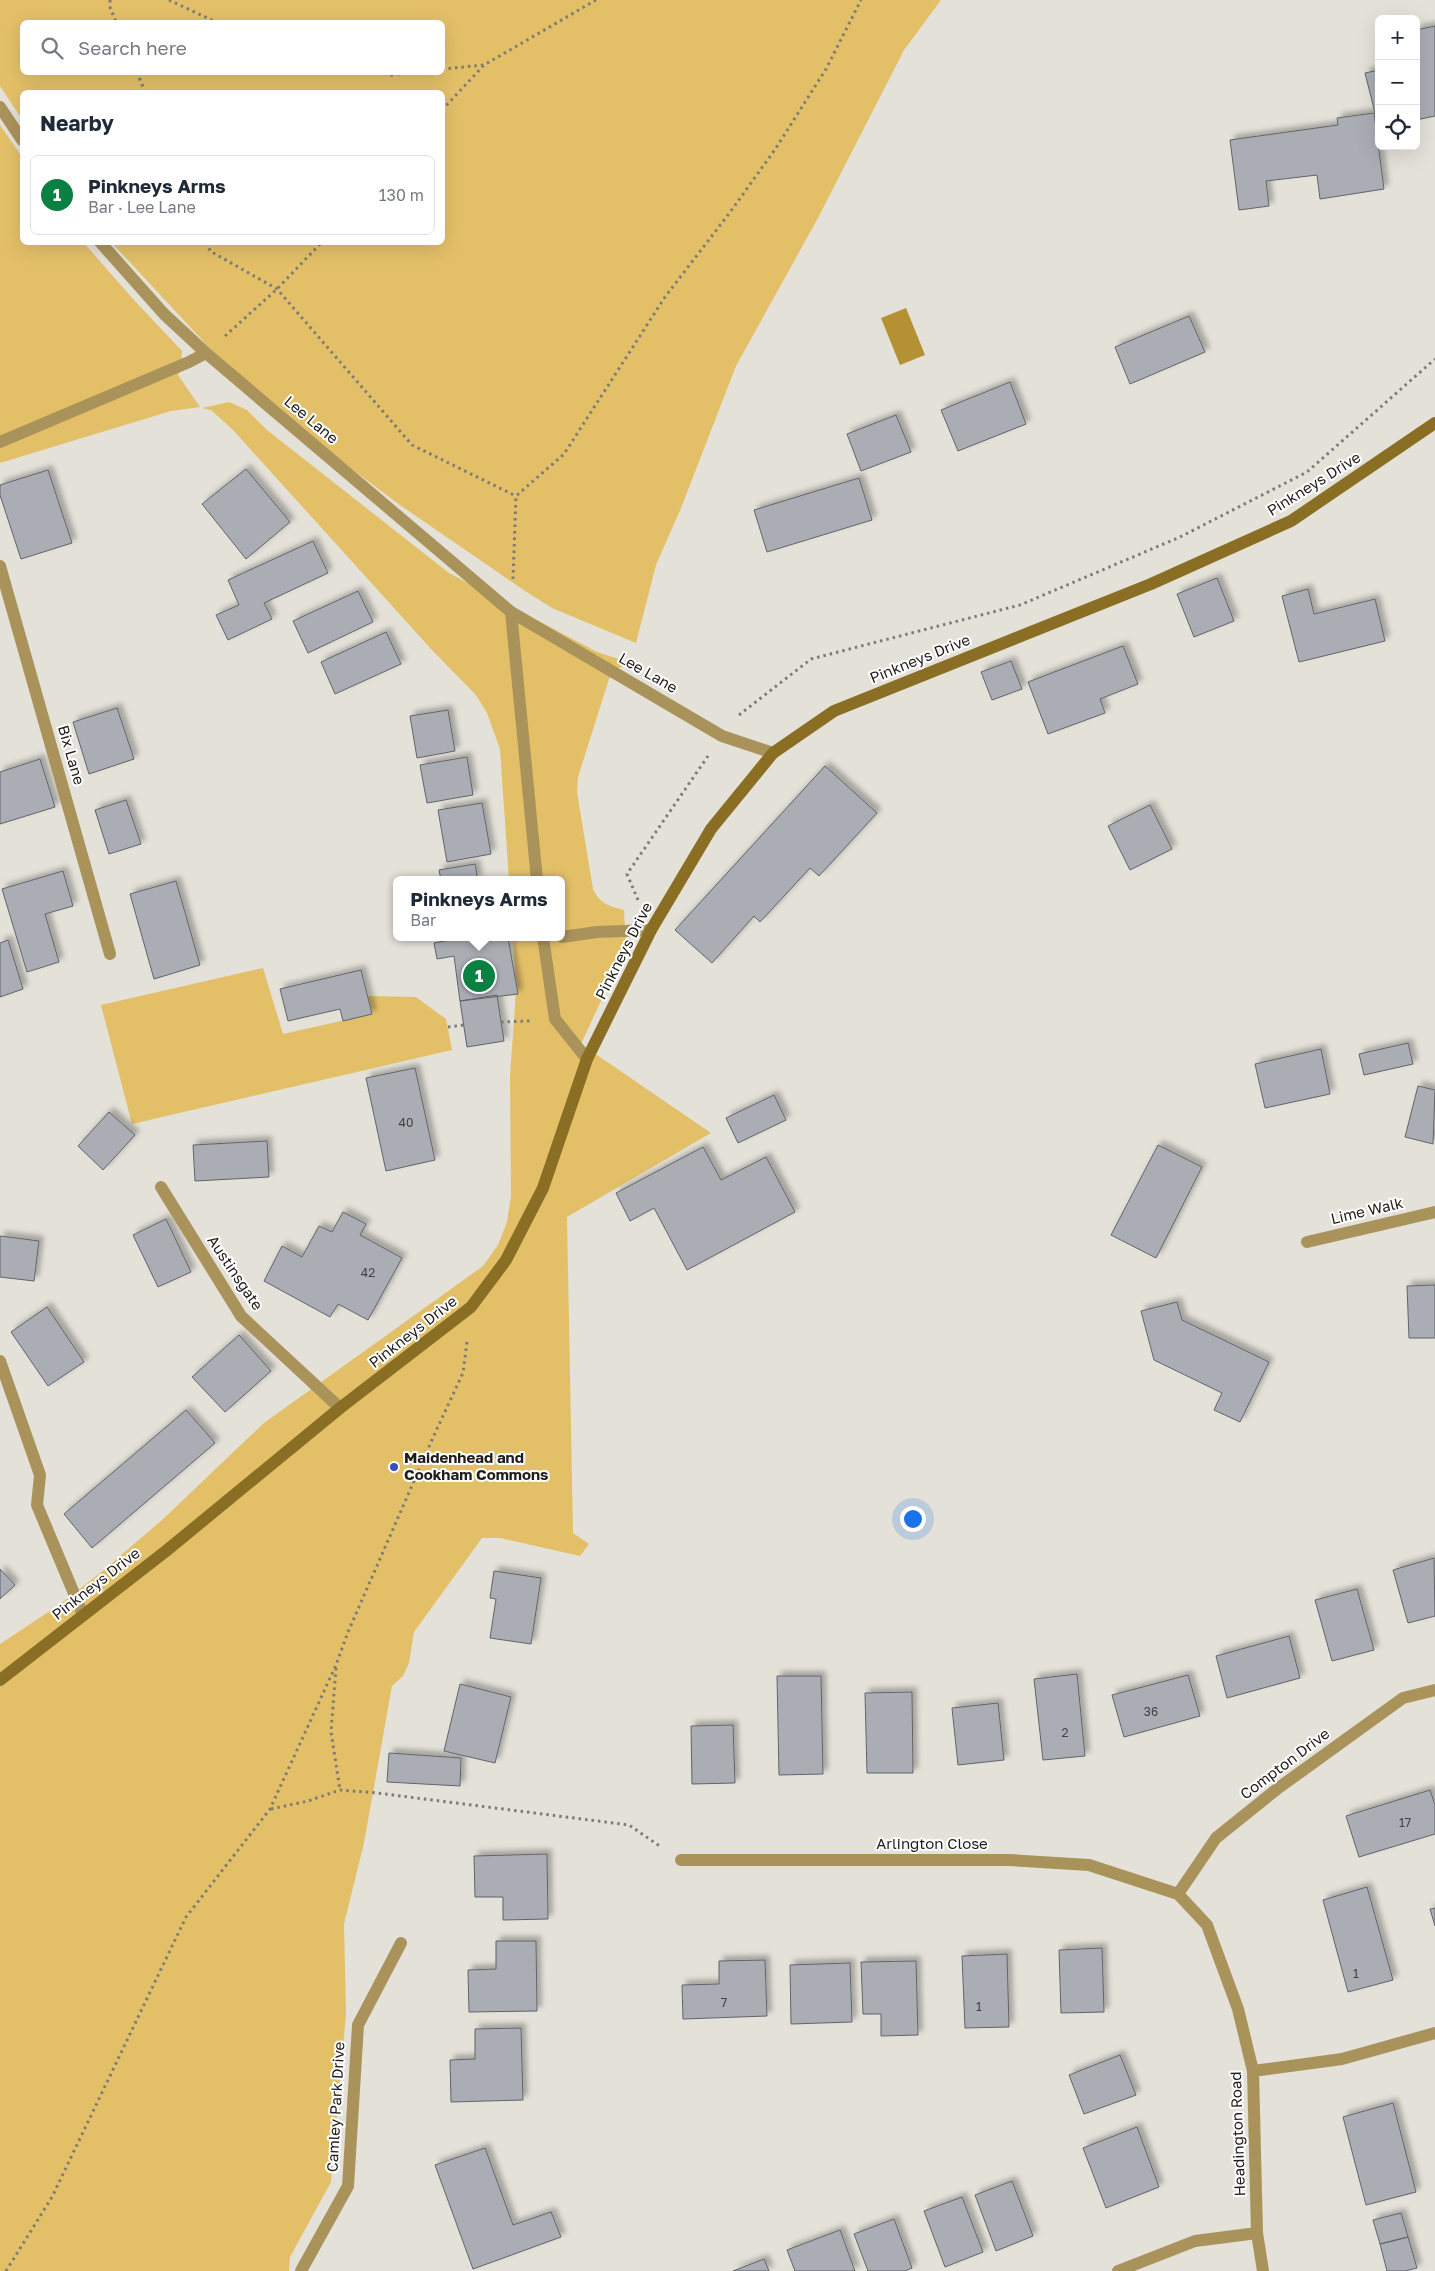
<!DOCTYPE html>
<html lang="en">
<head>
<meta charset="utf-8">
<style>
	:root { --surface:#fff; --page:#f6f6f7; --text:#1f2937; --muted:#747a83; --line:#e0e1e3; --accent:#0b8043 }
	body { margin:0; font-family:"Golos Text",sans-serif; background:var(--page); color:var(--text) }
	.controls { position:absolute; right:15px; top:15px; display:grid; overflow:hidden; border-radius:8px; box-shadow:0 5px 20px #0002 }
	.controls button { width:45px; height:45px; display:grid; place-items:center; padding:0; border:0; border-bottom:1px solid var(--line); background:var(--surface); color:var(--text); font:25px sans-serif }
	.you { position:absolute; left:912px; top:1518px; width:18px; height:18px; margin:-12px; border:4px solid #fff; border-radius:50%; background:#1a73e8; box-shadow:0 0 0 8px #1a73e833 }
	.badge { display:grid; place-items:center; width:32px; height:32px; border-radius:50%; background:var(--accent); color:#fff; font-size:16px; font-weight:700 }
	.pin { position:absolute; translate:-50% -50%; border:2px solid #fff; box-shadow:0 1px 5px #0006 }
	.popup { position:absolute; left:393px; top:876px; width:172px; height:65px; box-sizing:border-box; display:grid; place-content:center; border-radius:8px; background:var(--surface); filter:drop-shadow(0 1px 4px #0005); font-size:16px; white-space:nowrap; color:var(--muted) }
	.popup b { font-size:19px; color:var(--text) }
	.popup::after { content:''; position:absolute; left:50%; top:100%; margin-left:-10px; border:10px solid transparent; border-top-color:var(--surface) }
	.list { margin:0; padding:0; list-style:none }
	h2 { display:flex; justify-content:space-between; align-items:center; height:65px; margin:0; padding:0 20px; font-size:21px }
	h2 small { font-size:16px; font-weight:400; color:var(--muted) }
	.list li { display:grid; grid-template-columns:32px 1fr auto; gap:15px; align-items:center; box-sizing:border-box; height:80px; margin:0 10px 10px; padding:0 10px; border:1px solid var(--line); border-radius:8px }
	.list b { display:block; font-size:19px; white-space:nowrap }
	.list p { margin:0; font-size:16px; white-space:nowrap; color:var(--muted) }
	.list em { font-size:16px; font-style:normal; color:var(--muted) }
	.icon { flex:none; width:28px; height:28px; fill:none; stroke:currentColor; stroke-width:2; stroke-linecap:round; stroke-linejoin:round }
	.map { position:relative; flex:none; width:1435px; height:2271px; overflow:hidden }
	.search { position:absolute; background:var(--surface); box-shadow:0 5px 20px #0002; left:20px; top:20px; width:425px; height:55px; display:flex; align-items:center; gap:12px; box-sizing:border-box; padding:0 18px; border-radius:8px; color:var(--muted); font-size:19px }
	.panel { position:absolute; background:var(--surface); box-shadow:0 5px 20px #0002; left:20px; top:90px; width:425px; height:155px; border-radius:8px }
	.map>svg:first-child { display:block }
</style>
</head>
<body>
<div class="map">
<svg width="1435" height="2271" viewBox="0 0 1435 2271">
	<defs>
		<filter id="shadow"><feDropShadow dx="4.5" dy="-4.5" stdDeviation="2.5" flood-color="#0004"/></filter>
	</defs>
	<rect width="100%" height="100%" fill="#e4e1d9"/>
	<path fill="#e3c068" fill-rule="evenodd" d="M0,0H941L904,50L818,218L736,366L681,508L656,565L636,643L552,608L525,591L400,505L310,438L218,357L112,243L442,242V92H22V119L0,86ZM22,22H442V72H22Z
		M0,125L22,157V242L84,243L133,299L182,351L181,370L178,375L200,407L171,411L0,463Z
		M229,402L247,410L267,430L449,573L597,652L637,665L616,668L609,679L578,777L577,792L593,889C600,904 609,906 624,910L626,947L581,1044L711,1133L567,1217L573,1533L589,1544L580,1556L500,1538H482L414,1632L409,1663L403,1676L392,1686L364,1843L344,1924L346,2014L331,2182L290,2257L289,2271H0V1644L59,1605L104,1570L162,1520L264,1423L483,1266L498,1245L507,1222L511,1196L510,1076L516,991L513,937H562V880H509L500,749L487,713L476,695L432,650L233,430L211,410L202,408Z
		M263,968L283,1034L372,1014L368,996L416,997L446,1019L452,1050L132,1124L101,1005Z"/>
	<path fill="#b49132" d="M906,308L925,355L900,365L881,318Z"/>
	<path fill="#aaadb4" stroke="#61646a" filter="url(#shadow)" d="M1435,26V116L1416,120V30Z
		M1379,70V129L1365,73Z
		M1374,113L1384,189L1320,199L1317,175L1266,181L1269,206L1239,210L1230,140L1338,125L1337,118Z
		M1189,316L1205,352L1130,384L1115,347Z
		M1010,382L1026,424L958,451L941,410Z
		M896,415L911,452L861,471L847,434Z
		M246,469L290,522L246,559L202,504Z
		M48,470L72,543L21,559L0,495V485Z
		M859,478L872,520L767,552L754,510Z
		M313,541L328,573L264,603L272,619L228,640L216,615L239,605L228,580Z
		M1217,578L1234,621L1194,637L1177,594Z
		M1308,589L1314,614L1375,599L1385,641L1299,662L1282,596Z
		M358,591L373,622L308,653L293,621Z
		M386,632L401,664L335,694L321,662Z
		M1123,646L1138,684L1100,699L1105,713L1048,734L1028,682Z
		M1011,661L1022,689L992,700L981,672Z
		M117,708L134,759L89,774L73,722Z
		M448,710L455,751L417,758L410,716Z
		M467,757L473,795L427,803L420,765Z
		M40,759L55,807L0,824V772Z
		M825,766L877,813L819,876L810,868L760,922L754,916L712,963L675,930Z
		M126,800L141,844L109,854L95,810Z
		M482,803L491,854L447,862L438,810Z
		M1150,805L1172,849L1130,870L1108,826Z
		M475,864L478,880H441L439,870Z
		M63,871L73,906L45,914L59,962L27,972L2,889Z
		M176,881L200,965L154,979L130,894Z
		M466,937H488L489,941L508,938L518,994L460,1001L454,956L437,959L434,943Z
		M8,940L23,989L0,997V943Z
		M361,970L372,1014L343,1021L340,1009L288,1021L280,989Z
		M497,995L504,1041L467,1047L460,1001Z
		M1408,1043L1413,1064L1364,1075L1359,1054Z
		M1321,1049L1330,1094L1265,1108L1255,1064Z
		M415,1068L435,1160L386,1171L366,1078Z
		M1418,1086L1435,1090L1433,1144L1405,1137Z
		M774,1095L786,1120L738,1143L726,1118Z
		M109,1112L135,1135L103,1170L78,1146Z
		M267,1141L269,1177L195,1181L193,1145Z
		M1158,1145L1202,1167L1156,1258L1111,1235Z
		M703,1147L721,1180L766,1157L795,1212L687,1270L654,1208L630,1221L616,1193Z
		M343,1212L366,1224L360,1235L402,1258L368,1320L338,1304L330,1317L264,1281L282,1246L302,1257L319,1226L332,1232Z
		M166,1219L191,1272L158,1287L133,1235Z
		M0,1236L39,1241L34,1281L0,1277Z
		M1435,1285V1338H1409L1407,1286Z
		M1177,1302L1182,1320L1269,1362L1240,1422L1214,1410L1222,1393L1154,1360L1141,1311Z
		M47,1307L84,1362L48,1386L11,1332Z
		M239,1335L271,1371L225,1412L192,1377Z
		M186,1410L215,1443L92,1548L64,1514Z
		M1434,1558L1435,1616L1408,1623L1393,1570Z
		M0,1569L15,1585L0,1599Z
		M494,1571L541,1578L531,1644L490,1638L496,1599L490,1598Z
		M1357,1589L1374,1650L1332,1661L1315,1600Z
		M1289,1636L1300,1678L1227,1698L1216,1656Z
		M1077,1674L1085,1756L1043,1760L1034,1679Z
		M1188,1675L1200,1716L1124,1737L1112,1695Z
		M777,1676H821L823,1774L779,1775Z
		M460,1684L511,1697L495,1763L444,1751Z
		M912,1692L913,1773H867L865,1693Z
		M998,1703L1004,1760L958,1765L952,1708Z
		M733,1725L735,1783L692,1784L691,1726Z
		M389,1753L461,1758L460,1786L387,1782Z
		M1430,1790L1435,1805V1834L1359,1857L1346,1816Z
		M547,1854L548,1919L503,1920V1897H475L474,1856Z
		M1367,1887L1393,1980L1348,1992L1323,1900Z
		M1435,1908V1926L1430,1909Z
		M496,1941H536L537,2011L469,2012L468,1970L496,1969Z
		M1102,1948L1104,2012L1061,2013L1059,1950Z
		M1007,1954L1009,2027L965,2028L962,1956Z
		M765,1960L767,2016L683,2019L682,1985L719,1984V1961Z
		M916,1961L918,2035L881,2036V2014H863L861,1962Z
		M850,1963L852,2022L791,2024L790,1965Z
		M521,2028L523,2100L451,2102L450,2060L475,2059V2029Z
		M1120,2055L1136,2095L1084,2114L1069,2075Z
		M1393,2103L1416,2192L1366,2205L1343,2117Z
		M1137,2127L1159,2187L1106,2208L1083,2148Z
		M485,2148L513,2225L551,2212L561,2237L473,2269L435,2165Z
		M1012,2181L1033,2236L996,2251L975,2195Z
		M962,2197L983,2252L945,2267L924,2211Z
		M1401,2213L1408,2237L1380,2244L1373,2220Z
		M894,2219L912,2268L905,2271H868L854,2234Z
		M840,2230L855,2271H795L787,2250Z
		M1408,2237L1417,2268L1405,2271H1387L1380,2244Z
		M764,2259L769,2271H733Z"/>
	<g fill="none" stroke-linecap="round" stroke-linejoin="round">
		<path stroke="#7d7b76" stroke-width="3" stroke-dasharray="2.5 4" stroke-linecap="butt" d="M110,0V7L116,22
			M169,0L216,22
			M442,69L484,65
			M137,72L145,92
			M378,72L391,75L411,72
			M442,110L484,65L596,0
			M207,242L210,251L277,289L412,445L516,496
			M225,336L277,289L322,242
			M513,579L516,496L564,454L665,297L731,211L776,148L826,69L861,0
			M739,715L811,659L1020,605L1180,537L1307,472L1435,359
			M638,900L627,874L708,756
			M501,1022L530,1021
			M448,1027L464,1025
			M336,1668L331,1732L340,1790
			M271,1809L308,1801L340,1790L377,1793L629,1825L661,1847
			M6,2271L52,2197L186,1917L270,1809L336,1665L348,1632L435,1433L463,1373L467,1342"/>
		<path stroke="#aa935b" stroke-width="12" d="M0,1361L40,1475L37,1505L83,1615"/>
		<path stroke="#aa935b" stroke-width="12" d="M0,107L22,140
			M100,242L164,314L206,353L511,612L722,736L773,753
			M0,442L189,362L206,353
			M0,566L110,954
			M511,612L537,880
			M543,937L555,1019L587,1059
			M562,937L597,932L651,930
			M161,1187L241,1316L340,1408
			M1307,1242L1435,1212
			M681,1860H1009L1089,1865L1178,1894L1207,1925L1238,2009L1253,2071L1257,2233L1263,2271
			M1178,1894L1216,1838L1277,1789L1403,1698L1435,1690
			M1253,2071L1342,2059L1435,2033
			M301,2271L348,2186L358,2025L401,1943
			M1118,2271L1195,2241L1257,2233"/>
		<path stroke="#896e23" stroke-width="12" d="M0,1680L166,1551L340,1408L471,1307L506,1260L543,1188L587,1059L651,930L711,829L773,753L834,711L1151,584L1291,521L1435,423"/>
	</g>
	<circle fill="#3351c2" stroke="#fff" stroke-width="2" cx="394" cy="1467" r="5"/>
	<g text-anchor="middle" stroke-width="4" stroke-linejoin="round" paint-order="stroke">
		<g font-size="12" fill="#414141">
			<text x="406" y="1127">40</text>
			<text x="368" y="1277">42</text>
			<text x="1151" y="1716">36</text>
			<text x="1065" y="1737">2</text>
			<text x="1405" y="1827">17</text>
			<text x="1356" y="1978">1</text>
			<text x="724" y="2007">7</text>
			<text x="979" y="2011">1</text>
		</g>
		<g font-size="15" fill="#1e1d1b" stroke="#fff">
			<text transform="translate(311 420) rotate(40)" y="5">Lee Lane</text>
			<text transform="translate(1314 484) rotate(-32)" y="5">Pinkneys Drive</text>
			<text transform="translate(920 659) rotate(-22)" y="5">Pinkneys Drive</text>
			<text transform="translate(648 673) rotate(30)" y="5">Lee Lane</text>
			<text transform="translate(71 755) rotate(74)" y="5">Bix Lane</text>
			<text transform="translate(624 951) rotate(-63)" y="5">Pinkneys Drive</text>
			<text transform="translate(1367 1211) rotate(-13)" y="5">Lime Walk</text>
			<text transform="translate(235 1273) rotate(56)" y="5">Austinsgate</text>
			<text transform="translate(413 1332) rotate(-38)" y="5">Pinkneys Drive</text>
			<text transform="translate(96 1584) rotate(-38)" y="5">Pinkneys Drive</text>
			<text transform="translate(1285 1764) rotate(-37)" y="5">Compton Drive</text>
			<text x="932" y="1849">Arlington Close</text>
			<text transform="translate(336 2107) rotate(-87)" y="5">Camley Park Drive</text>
			<text transform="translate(1238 2134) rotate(-92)" y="5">Headington Road</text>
		</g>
		<g font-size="15" font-weight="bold" fill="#1e1d1b" stroke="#fff" text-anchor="start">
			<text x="404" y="1463">Maidenhead and<tspan x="404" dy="17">Cookham Commons</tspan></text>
		</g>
	</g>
</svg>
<div class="controls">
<button>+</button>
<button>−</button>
<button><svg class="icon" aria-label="locate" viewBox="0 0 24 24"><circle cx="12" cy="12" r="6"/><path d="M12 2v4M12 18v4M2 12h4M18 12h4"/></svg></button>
</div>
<div class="you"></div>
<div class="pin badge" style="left:479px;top:976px">1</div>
<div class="popup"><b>Pinkneys Arms</b>Bar</div>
<div class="search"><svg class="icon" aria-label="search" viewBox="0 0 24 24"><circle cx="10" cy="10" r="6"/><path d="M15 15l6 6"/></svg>Search here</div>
<section class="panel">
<h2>Nearby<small></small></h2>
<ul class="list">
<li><span class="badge">1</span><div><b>Pinkneys Arms</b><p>Bar · Lee Lane</p></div><em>130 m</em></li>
</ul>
</section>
</div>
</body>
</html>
